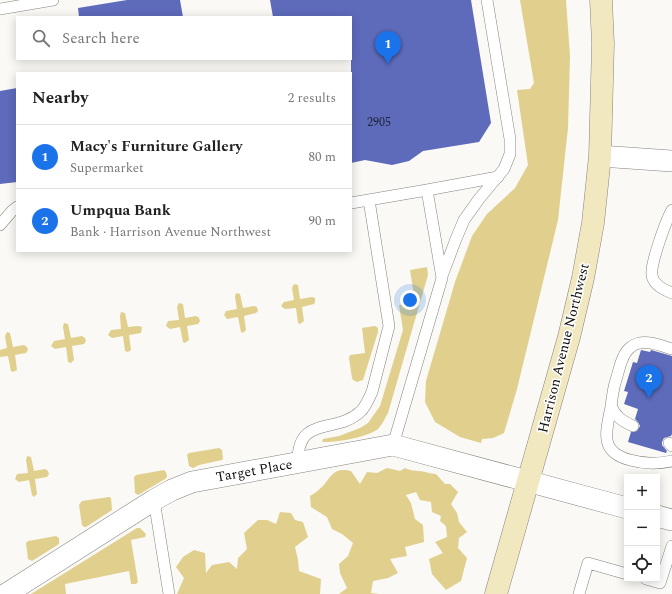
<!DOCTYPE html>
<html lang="en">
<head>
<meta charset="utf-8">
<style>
	:root { --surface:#fff; --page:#f2f2f2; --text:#222; --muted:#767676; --line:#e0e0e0; --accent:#1a73e8 }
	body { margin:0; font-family:Spectral,serif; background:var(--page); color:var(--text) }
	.controls { position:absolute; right:12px; bottom:12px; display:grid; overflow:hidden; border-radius:0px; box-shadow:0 2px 10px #0003 }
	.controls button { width:36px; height:36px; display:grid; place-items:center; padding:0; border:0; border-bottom:1px solid var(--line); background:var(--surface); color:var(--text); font:20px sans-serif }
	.you { position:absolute; left:410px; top:300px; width:14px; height:14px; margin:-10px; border:3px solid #fff; border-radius:50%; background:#1a73e8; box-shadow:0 0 0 6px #1a73e833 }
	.badge { display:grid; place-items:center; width:26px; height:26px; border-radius:50%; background:var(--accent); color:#fff; font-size:13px; font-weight:700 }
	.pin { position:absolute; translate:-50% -33px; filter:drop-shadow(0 1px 2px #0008) }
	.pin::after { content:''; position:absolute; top:21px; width:14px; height:12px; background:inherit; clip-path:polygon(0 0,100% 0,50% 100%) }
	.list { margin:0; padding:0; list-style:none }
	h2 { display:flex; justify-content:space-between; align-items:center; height:52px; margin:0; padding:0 16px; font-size:17px }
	h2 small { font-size:13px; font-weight:400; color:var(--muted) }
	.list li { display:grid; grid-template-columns:26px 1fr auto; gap:12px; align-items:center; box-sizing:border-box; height:64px; padding:0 16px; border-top:1px solid var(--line) }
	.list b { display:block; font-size:15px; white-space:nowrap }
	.list p { margin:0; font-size:13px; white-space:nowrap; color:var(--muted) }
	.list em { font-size:13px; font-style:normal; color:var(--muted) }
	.icon { flex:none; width:22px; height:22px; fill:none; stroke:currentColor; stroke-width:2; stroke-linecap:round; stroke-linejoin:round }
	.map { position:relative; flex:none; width:672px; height:594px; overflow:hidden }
	.search { position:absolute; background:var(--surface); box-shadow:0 2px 10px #0003; left:16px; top:16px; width:336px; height:44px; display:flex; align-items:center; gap:10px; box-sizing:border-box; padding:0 14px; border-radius:0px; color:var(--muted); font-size:15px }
	.panel { position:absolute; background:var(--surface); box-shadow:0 2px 10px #0003; left:16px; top:72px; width:336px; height:180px; border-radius:0px }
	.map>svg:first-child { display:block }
</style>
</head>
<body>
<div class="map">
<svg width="672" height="594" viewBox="0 0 672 594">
	<rect width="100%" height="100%" fill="#faf9f5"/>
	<path fill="#e0cf8d" d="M520,0H566L570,56L568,128L558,220L517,389L504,433L493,438L482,439L481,443L460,437L435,422L425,402L426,381L455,282L472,236L487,214L515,188L528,165L517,90L530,89L534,83Z
		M427,267L428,275L388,413C385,418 382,425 378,429C368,437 335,443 322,442L323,439L339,436L360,428L368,423L380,406L403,330L399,305L415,302L410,270Z
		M294,284L298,285L300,299L312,297L315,298V302L314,304L302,307L304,321L300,324L298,323L296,308L285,309L281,306L284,302L294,300L292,288Z
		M236,293L240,294L243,308L254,306L257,307L258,311L256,313L244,316L246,330L243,333L241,332L238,317L227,319L224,315L226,311L237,309L235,297Z
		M179,303L183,304L185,318L196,316L199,318L200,321L198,324L187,326L189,340L185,343L183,342L180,327L170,329L166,326L168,321L179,320L177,307Z
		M121,312L125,313L128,327L138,326L142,327L141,333L129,335L131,350L128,352L125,351L123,336L112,338L108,335L111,330L121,329L120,316Z
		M64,323L68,324L71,338L82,336L85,338L86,341L84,344L72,346L74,360L71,363L68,362L66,347L55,349L51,346L54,341L65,339L63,327Z
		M375,326L378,328V332L363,380L357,382L353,380L352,378L349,358L350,355L365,353L362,328Z
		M7,332L10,333L13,347L24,345L27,347L28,350L26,353L15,355L17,370L13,372L11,371L8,356L0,357V350L7,348L5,336Z
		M219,448L222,450L223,459L222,460L199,465L193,468L189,466L187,455L189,453Z
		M27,456L31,457L34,471L45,469L48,471L49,474L47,477L35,479L37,494L34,497L32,495L29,480L19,482L15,479L17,474L28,473L26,460Z
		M387,468L400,471L405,468C411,471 412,470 418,471C425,471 429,474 436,474L445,484H450L458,492L451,504L457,513L459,522L467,532L459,538L458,548L467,558L461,581L446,590L432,574L429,559L443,553L435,542L447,537L446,526L440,521L441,516L432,512L431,502L420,500L416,492L406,495L411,503L415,519L423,525L424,542L405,547L407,556L390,559L398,573L388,578L373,581L371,593L380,594H339L347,588L340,573L339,564L348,556L353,543L342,534L332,529L327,517L311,507L310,496C315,493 319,490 323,486C332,475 334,467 351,471L360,484L367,472L377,473Z
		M164,470L166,472L167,477L165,479L138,495L135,493L134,477L136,475Z
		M109,497L111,498L112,510L86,527H84L82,525L79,505L82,501Z
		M280,512L291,513L295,520L303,522L308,537L295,547L298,560L299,571L321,579L320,594H177L184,578L176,567L183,557L194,550L205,553L206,573L212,565L229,562L237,569L238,558L247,549L244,533L258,520H267L276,524Z
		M137,528H140L146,534L145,537L131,540L138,582L136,584H131L129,571L65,584L66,594H31Z
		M56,536L59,538V544L32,561L28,559L26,543L28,541Z"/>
	<path fill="#5e6bbb" d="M127,0H180L183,17H79L78,8Z
		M270,0H471L491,123L479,142L423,151L409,161L392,165L365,160L351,163V17H273Z
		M17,88V182L0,184V91Z
		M641,350L650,352L651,350L672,356V434L671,436L664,438L662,442V445L667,451L666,453L628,442L631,432L637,431L640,426L638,422L635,419L638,409L624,404L628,392L624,391L633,362L637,363Z"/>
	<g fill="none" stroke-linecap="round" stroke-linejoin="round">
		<defs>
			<path id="lane" d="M0,9L53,0
				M427,190L498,177
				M351,203L427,190L442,278L393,445
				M672,210C666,220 650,265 652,275C653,285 664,290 672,293
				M0,225L12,211L17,207
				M442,276L456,239L464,220L479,199L504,169L510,154V139L487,0
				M672,349C659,345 643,338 631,347C621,354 619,372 615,383C613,391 612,398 611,407C606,432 599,452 630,460C644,464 658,464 672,461
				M611,406C616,417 622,421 633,426
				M669,443L672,446
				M298,462C297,414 337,435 361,411C366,406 369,398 372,392L389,326L369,200
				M154,500L169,594
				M646,579L660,583L672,546
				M579,594L588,563L627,574"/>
			<path id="street" d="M600,156L672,161
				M657,516L672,520
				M6,594L154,500L172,490L192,482L393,445L627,508"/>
			<path id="secondary" d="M496,594L569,337L583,278L593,223L600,156L603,44L601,0"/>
		</defs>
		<use href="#lane" stroke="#84837f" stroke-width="12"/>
		<use href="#street" stroke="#84837f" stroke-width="22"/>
		<use href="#secondary" stroke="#84837f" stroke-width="23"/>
		<use href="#lane" stroke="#fff" stroke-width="11"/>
		<use href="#street" stroke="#fff" stroke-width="21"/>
		<use href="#secondary" stroke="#f2e8c0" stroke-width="22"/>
	</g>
	<g text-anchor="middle" stroke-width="3" stroke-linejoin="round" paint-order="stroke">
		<g font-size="12" fill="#202437">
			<text x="379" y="126">2905</text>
		</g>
		<g font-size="14" fill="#0c0c0b" stroke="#fff">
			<text transform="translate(563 348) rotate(-76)" y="5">Harrison Avenue Northwest</text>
			<text transform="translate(254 470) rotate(-10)" y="5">Target Place</text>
		</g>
	</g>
</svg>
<div class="controls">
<button>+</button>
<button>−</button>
<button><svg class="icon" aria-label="locate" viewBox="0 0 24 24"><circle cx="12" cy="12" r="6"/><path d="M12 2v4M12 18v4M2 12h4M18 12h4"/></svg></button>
</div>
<div class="you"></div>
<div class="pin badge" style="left:388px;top:64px">1</div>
<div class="pin badge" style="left:649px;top:398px">2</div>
<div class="search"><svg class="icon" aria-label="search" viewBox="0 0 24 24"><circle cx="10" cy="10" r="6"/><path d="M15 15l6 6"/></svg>Search here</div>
<section class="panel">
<h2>Nearby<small>2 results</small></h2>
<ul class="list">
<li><span class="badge">1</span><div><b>Macy's Furniture Gallery</b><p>Supermarket</p></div><em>80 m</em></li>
<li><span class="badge">2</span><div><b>Umpqua Bank</b><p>Bank · Harrison Avenue Northwest</p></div><em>90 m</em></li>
</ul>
</section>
</div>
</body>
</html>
